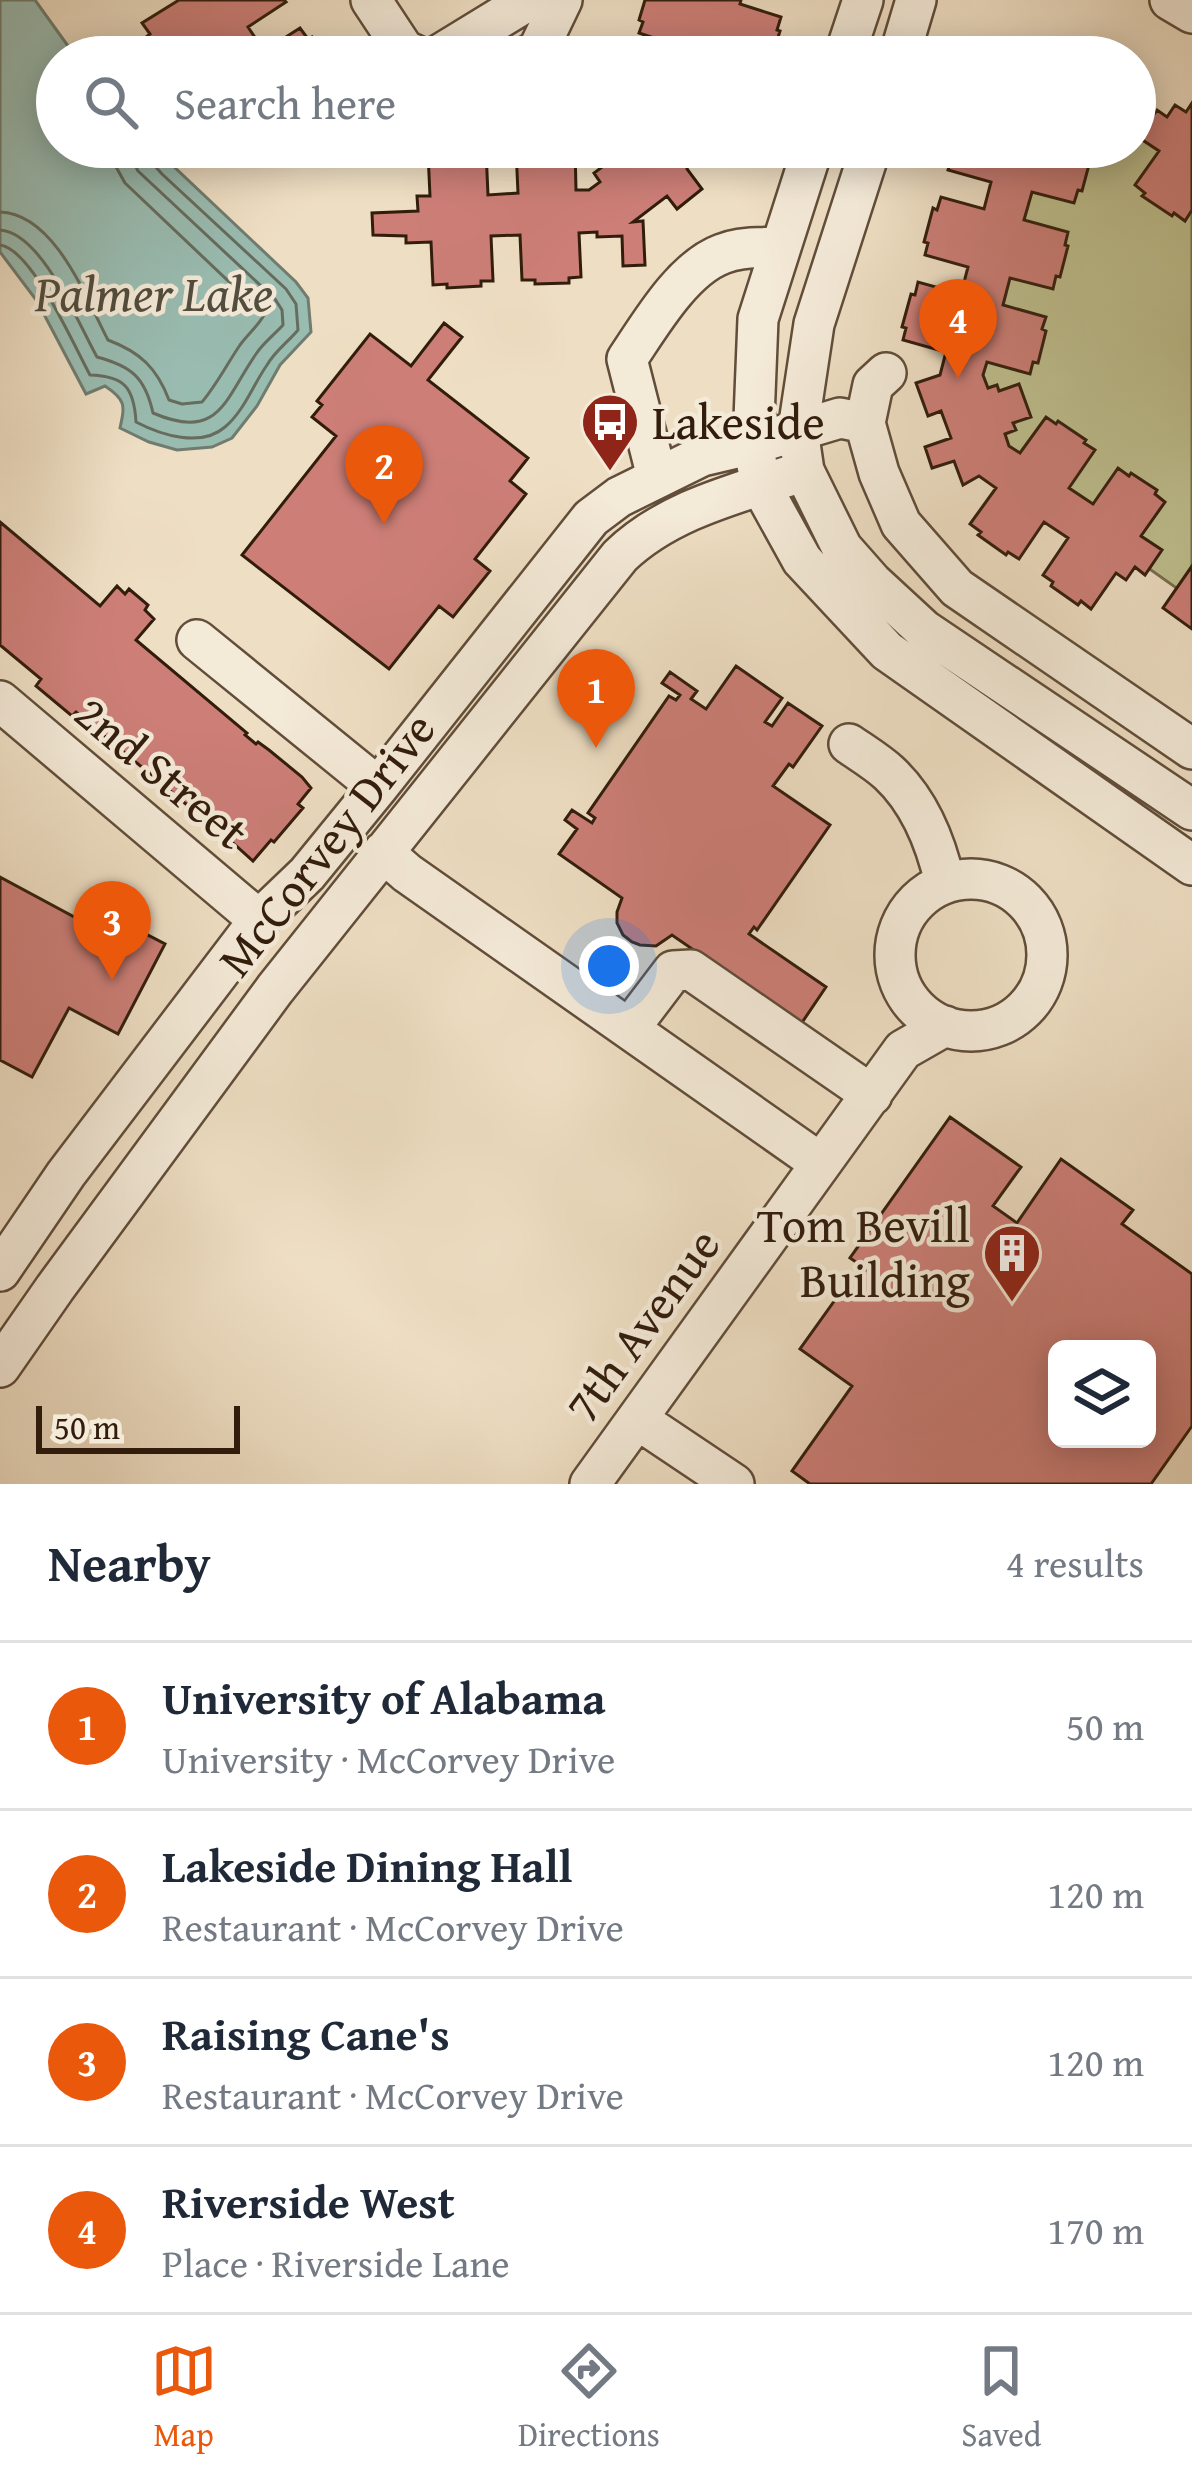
<!DOCTYPE html>
<html lang="en">
<head>
<meta charset="utf-8">
<style>
	:root { --surface:#fff; --page:#f6f6f7; --text:#1f2937; --muted:#747a83; --line:#e0e1e3; --accent:#ea580c }
	body { margin:0; font-family:"Gentium Book Plus",serif; background:var(--page); color:var(--text) }
	.controls { position:absolute; right:36px; bottom:36px; display:grid; overflow:hidden; border-radius:18px; box-shadow:0 6px 30px #0003 }
	.controls button { width:108px; height:108px; display:grid; place-items:center; padding:0; border:0; border-bottom:3px solid var(--line); background:var(--surface); color:var(--text); font:60px sans-serif }
	.scale { position:absolute; left:36px; bottom:30px; width:204px; box-sizing:border-box; padding-left:12px; border:6px solid #321d0c; border-top:0; font-size:33px; line-height:42px; white-space:nowrap; color:#321d0c; -webkit-text-stroke:9px #f4ead8; paint-order:stroke }
	.you { position:absolute; left:609px; top:966px; width:42px; height:42px; margin:-30px; border:9px solid #fff; border-radius:50%; background:#1a73e8; box-shadow:0 0 0 18px #1a73e833 }
	.badge { display:grid; place-items:center; width:78px; height:78px; border-radius:50%; background:var(--accent); color:#fff; font-size:39px; font-weight:700 }
	.pin { position:absolute; translate:-50% -99px; filter:drop-shadow(0 3px 6px #0008) }
	.pin::after { content:''; position:absolute; top:63px; width:42px; height:36px; background:inherit; clip-path:polygon(0 0,100% 0,50% 100%) }
	.list { margin:0; padding:0; list-style:none }
	h2 { display:flex; justify-content:space-between; align-items:center; height:156px; margin:0; padding:0 48px; font-size:51px }
	h2 small { font-size:39px; font-weight:400; color:var(--muted) }
	.list li { display:grid; grid-template-columns:78px 1fr auto; gap:36px; align-items:center; box-sizing:border-box; height:168px; padding:0 48px; border-top:3px solid var(--line) }
	.list b { display:block; font-size:45px; white-space:nowrap }
	.list p { margin:0; font-size:39px; white-space:nowrap; color:var(--muted) }
	.list em { font-size:39px; font-style:normal; color:var(--muted) }
	.icon { flex:none; width:66px; height:66px; fill:none; stroke:currentColor; stroke-width:2; stroke-linecap:round; stroke-linejoin:round }
	.map { position:relative; flex:none; width:1192px; height:1484px; overflow:hidden }
	.search { position:absolute; background:var(--surface); box-shadow:0 6px 30px #0003; left:36px; right:36px; top:36px; height:132px; display:flex; align-items:center; gap:30px; box-sizing:border-box; padding:0 42px; border-radius:66px; color:var(--muted); font-size:45px }
	.sheet { height:828px; background:var(--surface) }
	nav { display:flex; justify-content:space-around; align-items:center; box-sizing:border-box; height:168px; border-top:3px solid var(--line); background:var(--surface); font-size:33px; color:var(--muted) }
	nav a { display:grid; justify-items:center; gap:6px }
	nav .on { color:var(--accent) }
	.map>svg:first-child { display:block }
</style>
</head>
<body>
<div class="map">
<svg width="1192" height="1484" viewBox="0 0 1192 1484">
	<rect width="100%" height="100%" fill="#eedec3"/>
	<filter id="stains"><feTurbulence type="fractalNoise" baseFrequency=".00167" numOctaves="4"/><feColorMatrix values="0 0 0 0 .2 0 0 0 0 .09 0 0 0 0 .02 0 0 0 .5 -.17"/></filter>
	<radialGradient id="worn" r=".72"><stop offset=".6" stop-color="#630" stop-opacity="0"/><stop offset="1" stop-color="#630" stop-opacity=".3"/></radialGradient>
	<path fill="#bfc08f" stroke="#786e4e" stroke-width="3" d="M1135,119L1146,121L1192,153V599L990,456L961,370L1029,147H1135Z"/>
	<path fill="#99bcb1" stroke="#707c6f" stroke-width="3" d="M0,0H35L76,57H57V147H153L296,282L308,298L311,332L280,365L257,406L232,438L212,447L177,450L149,442L120,428C125,405 126,400 105,386L86,394L37,301L0,252Z"/>
	<g fill="none" stroke-linecap="round" stroke-linejoin="round">
		<path stroke="#666c5e" stroke-width="3" d="M0,212C55,214 86,298 108,340C140,352 157,368 169,400L182,404L202,402C217,384 227,364 240,345C248,334 258,326 264,315L125,183L115,165L112,147
			M0,230C42,233 78,323 97,357C131,366 145,377 153,413C220,442 225,398 256,354C263,343 274,335 283,325L282,310L275,299L138,171L132,159L130,147
			M0,245C32,249 74,346 90,375C124,376 134,387 136,422C161,435 201,448 225,427C244,411 253,385 267,365C275,351 288,342 298,330L296,304L286,289L162,174L147,157L146,147"/>
	</g>
	<path fill="#cc7e77" stroke="#321d0c" stroke-width="3" fill-rule="evenodd" d="M179,0H284L286,2L248,27L264,51L300,28L308,39L312,37L325,57H218L213,49L200,57H159L146,37L150,34L142,23Z
		M645,0H741L740,4L781,17L777,30L780,31L772,57H678L681,47L639,33L643,22L639,20Z
		M1192,103V210L1185,221L1174,213L1172,216L1142,196L1145,193L1135,185L1159,151L1138,137L1157,110L1167,117L1175,105L1186,112Z
		M473,147V151L486,150L488,195L518,193L516,149L530,147H575L576,190H589L600,182L594,173L629,147H636L639,151L645,147H694L687,169L702,189L677,209L667,196L633,222L643,221L645,265L623,266L622,236L597,237V232L579,233L581,277L569,278V283L535,284V280H522L520,235L491,236L493,281H481V286L447,288V284L433,285L431,242L406,243V236L373,235L372,213L418,211L417,196H430L428,153L442,152V148Z
		M949,147H1089L1086,159L1090,161L1082,191L1078,190L1074,203L1032,192L1024,220L1068,232L1065,245L1068,246L1060,277L1056,276L1053,289L1010,278L1003,305L1046,317L1042,329L1046,331L1038,363L1033,362L1030,374L987,362L983,375L988,388L997,385L999,391L1019,384L1031,417L1013,423L1016,430L1005,434L1009,446L1020,453L1046,417L1056,424L1058,421L1086,440L1084,443L1095,450L1069,488L1093,504L1118,468L1129,476L1131,473L1157,490L1155,494L1165,502L1141,536L1162,550L1145,575L1135,567L1126,580L1116,573L1091,609L1081,601L1078,605L1051,586L1053,582L1043,575L1068,538L1044,522L1019,559L1008,552L1006,555L978,535L981,532L970,524L996,488L979,476L963,485L954,461L932,468L925,447L951,438L941,411L928,416L916,383L940,375L946,352L903,340L906,328L902,327L911,294L915,295L918,282L961,294L968,267L925,255L928,243L924,242L933,208L937,210L941,197L984,209L991,182L948,170L952,157L947,156Z
		M444,323L462,337L428,380L528,458L510,481L526,494L475,559L490,571L453,617L439,606L389,669L242,555L336,436L312,417L322,405L317,401L370,334L411,366Z
		M0,522L100,606L117,586L125,594L129,589L148,605L145,610L154,619L136,640L247,733L245,735L256,744L258,742L269,750L302,777L311,788L298,804L303,808L274,842L271,840L253,861L189,803L187,805L76,712L72,716L36,686L41,679L0,645Z
		M1192,566V629L1163,608Z
		M736,666L782,698L765,722L772,726L788,703L822,726L793,767L789,764L773,786L830,825L757,930L754,927L749,934L826,987L801,1024L672,935L656,946L640,945L632,942L623,935L617,923V912L622,898L559,854L577,829L565,820L572,810L592,823L595,818L588,813L669,696L676,700L680,695L662,683L670,672L697,691L691,699L706,709Z
		M0,877L106,934L115,918L165,944L118,1034L69,1008L32,1077L0,1060Z
		M950,1117L1021,1167L993,1206L1017,1223L1061,1159L1133,1210L1122,1224L1192,1274V1426L1151,1484H810L792,1471L852,1386L800,1349L840,1293L846,1297L866,1269L850,1258ZM1057,1349H1147V1439H1057Z"/>
	<g fill="none" stroke-linecap="round" stroke-linejoin="round">
		<defs>
			<path id="minor" d="M371,0L404,50L419,57
				M1170,0L1192,13
				M436,57L529,0
				M526,57L538,50L562,0
				M844,57L863,0
				M899,57L916,0
				M813,147L758,319L753,444L761,486L802,560L887,651L1192,865
				M871,147L814,324L798,430L804,471L842,548L872,582L924,630L1192,810
				M865,423L873,385L886,373
				M657,477L627,359C650,325 682,269 722,254C739,247 762,247 779,248
				M197,640L378,787
				M0,701L259,920
				M849,744C862,753 877,762 889,773C920,802 936,843 945,883
				M383,852L407,873L820,1163
				M895 955a76 76 0 1 1 152 0a76 76 0 1 1-152 0Z
				M629,1029L673,971L691,970L872,1095
				M0,1271L66,1174L259,920L307,874L378,787L591,518L619,497L702,456L753,444L840,418L865,423L879,473L901,524L957,588L1192,749
				M0,1367L55,1288L275,989L620,556C670,508 740,493 804,471
				M637,1419L734,1484
				M590,1484L903,1050L945,1026"/>
		</defs>
		<use href="#minor" stroke="#614d3a" stroke-width="44"/>
		<use href="#minor" stroke="#f4ead8" stroke-width="39"/>
	</g>
	<defs>
		<symbol id="bus-pin" viewBox="-11 -11 22 30"><path d="M0 17L-7.5 6A9.5 9.5 0 1 1 7.5 6Z" fill="#8f2418" stroke="#f4ead8"/><path d="M-5-6H5V4H4V6H2V4H-2V6H-4V4H-5ZM-3.5-4V0h7V-4ZM-3.5 1.2v1.5H-2V1.2ZM2 1.2v1.5H3.5V1.2Z" fill="#fff"/></symbol>
		<symbol id="building-pin" viewBox="-11 -11 22 30"><path d="M0 17L-7.5 6A9.5 9.5 0 1 1 7.5 6Z" fill="#8f2418" stroke="#f4ead8"/><path d="M-4-6H4V6H1V3H-1V6H-4ZM-2.5-4.3h1.7v1.8h-1.7ZM.8-4.3h1.7v1.8H.8ZM-2.5-1h1.7V.8h-1.7ZM.8-1h1.7V.8H.8Z" fill="#fff"/></symbol>
	</defs>
	<g fill-rule="evenodd">
		<use href="#bus-pin" x="577" y="389" width="66" height="90"/>
		<use href="#building-pin" x="979" y="1220" width="66" height="90"/>
	</g>
	<g text-anchor="middle" stroke-width="9" stroke-linejoin="round" paint-order="stroke">
		<g font-size="48" fill="#321d0c" stroke="#f4ead8" text-anchor="start">
			<text x="652" y="439">Lakeside</text>
			<text x="970" y="1242" text-anchor="end">Tom Bevill<tspan x="970" dy="55">Building</tspan></text>
		</g>
		<g font-size="48" fill="#321d0c" stroke="#f4ead8">
			<text transform="translate(162 772) rotate(40)" y="17">2nd Street</text>
			<text transform="translate(326 844) rotate(-52)" y="17">McCorvey Drive</text>
			<text transform="translate(642 1325) rotate(-54)" y="17">7th Avenue</text>
		</g>
		<g font-size="51" font-style="italic" fill="#514d3e" stroke="#f4ead8">
			<text x="154" y="311">Palmer Lake</text>
		</g>
	</g>
	<rect width="100%" height="100%" filter="url(#stains)"/>
	<rect width="100%" height="100%" fill="url(#worn)"/>
</svg>
<div class="controls">
<button><svg class="icon" aria-label="layers" viewBox="0 0 24 24"><path d="M12 4l9 5-9 5-9-5zM3 14l9 5 9-5"/></svg></button>
</div>
<div class="scale">50 m</div>
<div class="you"></div>
<div class="pin badge" style="left:596px;top:748px">1</div>
<div class="pin badge" style="left:384px;top:524px">2</div>
<div class="pin badge" style="left:112px;top:980px">3</div>
<div class="pin badge" style="left:958px;top:378px">4</div>
<div class="search"><svg class="icon" aria-label="search" viewBox="0 0 24 24"><circle cx="10" cy="10" r="6"/><path d="M15 15l6 6"/></svg>Search here</div>
</div>
<section class="sheet">
<h2>Nearby<small>4 results</small></h2>
<ul class="list">
<li><span class="badge">1</span><div><b>University of Alabama</b><p>University · McCorvey Drive</p></div><em>50 m</em></li>
<li><span class="badge">2</span><div><b>Lakeside Dining Hall</b><p>Restaurant · McCorvey Drive</p></div><em>120 m</em></li>
<li><span class="badge">3</span><div><b>Raising Cane's</b><p>Restaurant · McCorvey Drive</p></div><em>120 m</em></li>
<li><span class="badge">4</span><div><b>Riverside West</b><p>Place · Riverside Lane</p></div><em>170 m</em></li>
</ul>
</section>
<nav>
<a class="on"><svg class="icon" aria-label="map" viewBox="0 0 24 24"><path d="M3 6l6-2 6 2 6-2v14l-6 2-6-2-6 2zM9 4v14M15 6v14"/></svg>Map</a>
<a><svg class="icon" aria-label="directions" viewBox="0 0 24 24"><path d="M12 3l9 9-9 9-9-9zM9 14v-3h6M13 9l2 2-2 2"/></svg>Directions</a>
<a><svg class="icon" aria-label="saved" viewBox="0 0 24 24"><path d="M7 4h10v16l-5-4-5 4z"/></svg>Saved</a>
</nav>
</body>
</html>
